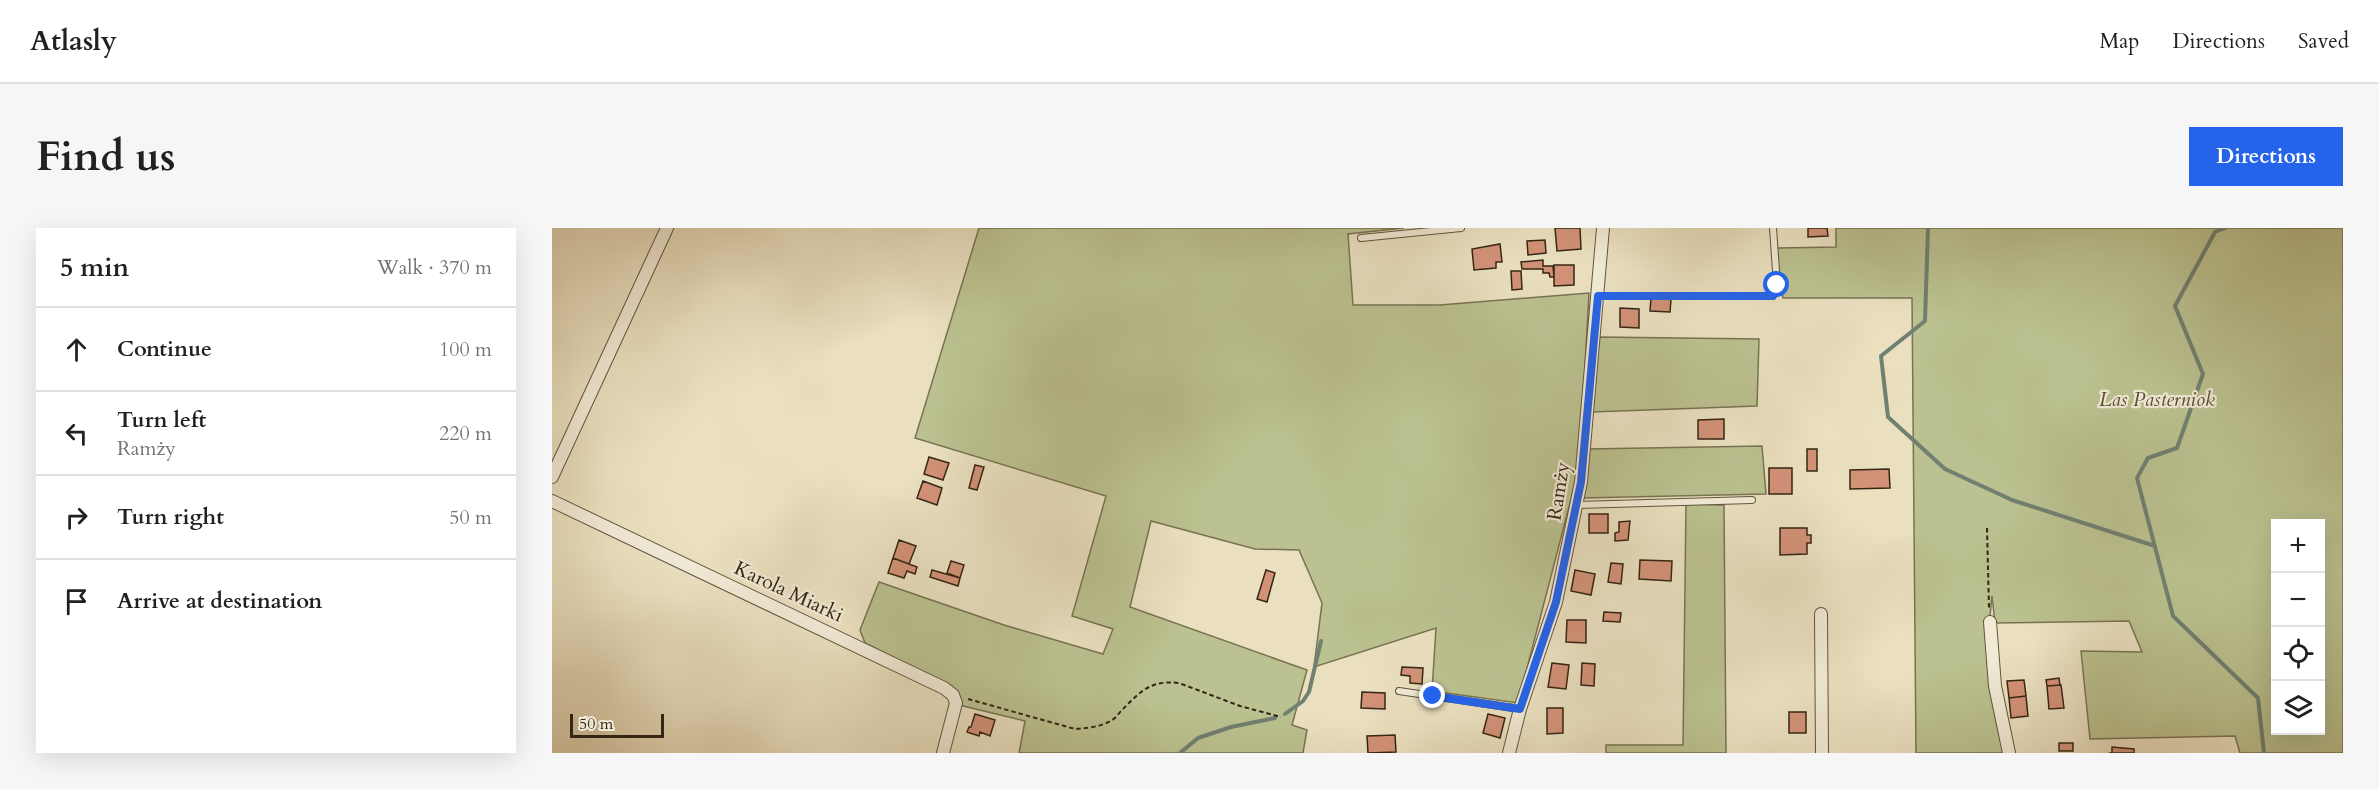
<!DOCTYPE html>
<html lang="en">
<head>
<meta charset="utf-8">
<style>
	:root { --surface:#fff; --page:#f6f6f6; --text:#202124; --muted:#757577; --line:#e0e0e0; --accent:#2563eb }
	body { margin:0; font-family:Cardo,serif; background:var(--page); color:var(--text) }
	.controls { position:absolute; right:18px; bottom:18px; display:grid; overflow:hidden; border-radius:0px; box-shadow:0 6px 24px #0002 }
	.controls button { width:54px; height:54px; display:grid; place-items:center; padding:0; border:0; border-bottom:2px solid var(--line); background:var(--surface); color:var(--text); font:30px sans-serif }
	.scale { position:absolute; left:18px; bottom:15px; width:94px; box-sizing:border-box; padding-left:6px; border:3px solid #352513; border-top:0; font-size:16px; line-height:21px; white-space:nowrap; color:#352513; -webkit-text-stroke:4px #f1ebd6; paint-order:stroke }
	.stop { position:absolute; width:18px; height:18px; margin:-14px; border:4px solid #2563eb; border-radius:50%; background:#fff }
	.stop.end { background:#2563eb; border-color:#fff; box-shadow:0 2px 6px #0008 }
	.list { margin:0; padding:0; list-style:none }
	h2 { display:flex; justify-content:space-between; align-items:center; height:78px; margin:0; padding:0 24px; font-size:26px }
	h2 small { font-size:20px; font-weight:400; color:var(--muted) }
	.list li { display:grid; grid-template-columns:39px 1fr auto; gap:18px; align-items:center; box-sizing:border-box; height:84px; padding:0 24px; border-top:2px solid var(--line) }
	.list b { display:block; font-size:22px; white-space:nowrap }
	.list p { margin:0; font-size:20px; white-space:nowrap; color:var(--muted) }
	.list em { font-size:20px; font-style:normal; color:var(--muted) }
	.icon { flex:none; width:33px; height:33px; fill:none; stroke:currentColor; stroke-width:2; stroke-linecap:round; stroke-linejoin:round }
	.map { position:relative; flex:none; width:1791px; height:525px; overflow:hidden; border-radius:0px }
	header { display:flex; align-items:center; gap:36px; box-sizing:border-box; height:84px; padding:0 30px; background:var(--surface); border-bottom:2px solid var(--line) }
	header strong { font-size:28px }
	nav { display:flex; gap:33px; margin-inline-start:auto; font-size:21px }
	.intro { display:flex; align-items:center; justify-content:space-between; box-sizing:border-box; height:144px; padding:0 36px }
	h1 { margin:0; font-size:42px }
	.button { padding:15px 27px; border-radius:0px; background:var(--accent); color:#fff; font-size:21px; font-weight:700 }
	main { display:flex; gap:36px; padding:0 36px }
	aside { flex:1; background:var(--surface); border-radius:0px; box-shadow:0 6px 24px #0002 }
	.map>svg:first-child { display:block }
</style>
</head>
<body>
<header>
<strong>Atlasly</strong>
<nav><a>Map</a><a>Directions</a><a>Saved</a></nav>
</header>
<div class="intro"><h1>Find us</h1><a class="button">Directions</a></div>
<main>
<aside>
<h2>5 min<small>Walk · 370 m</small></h2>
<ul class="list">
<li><svg class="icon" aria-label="ahead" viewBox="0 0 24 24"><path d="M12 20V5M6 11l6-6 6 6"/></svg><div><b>Continue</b></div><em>100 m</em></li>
<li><svg class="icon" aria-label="left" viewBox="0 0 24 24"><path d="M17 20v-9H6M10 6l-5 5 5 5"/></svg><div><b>Turn left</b><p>Ramży</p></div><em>220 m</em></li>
<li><svg class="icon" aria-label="right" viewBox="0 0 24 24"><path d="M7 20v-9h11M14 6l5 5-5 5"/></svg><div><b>Turn right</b></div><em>50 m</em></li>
<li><svg class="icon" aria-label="arrive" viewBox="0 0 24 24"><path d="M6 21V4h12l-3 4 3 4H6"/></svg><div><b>Arrive at destination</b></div></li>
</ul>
</aside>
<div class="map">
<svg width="1791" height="525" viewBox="0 0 1791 525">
	<rect width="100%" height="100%" fill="#eae0c0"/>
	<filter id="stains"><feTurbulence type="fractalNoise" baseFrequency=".00333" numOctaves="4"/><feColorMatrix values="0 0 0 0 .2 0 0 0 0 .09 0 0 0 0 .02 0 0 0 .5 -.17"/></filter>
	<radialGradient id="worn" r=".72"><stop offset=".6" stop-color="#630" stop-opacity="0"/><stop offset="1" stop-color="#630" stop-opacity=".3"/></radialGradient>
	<path fill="#bbc190" stroke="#787352" stroke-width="1.5" fill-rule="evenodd" d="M427,0H852L796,6L801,77H888L1037,65L1031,177L1024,252L966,475L880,463L884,400L762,439L770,375L747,322L703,321L599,293L578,379L755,442L740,497L755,502L751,525H467L473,493L407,477L379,448L313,415L308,402L327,354L452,397L551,426L561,401L520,388L554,268L363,210Z
		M1284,0H1791V525H1688L1683,508L1538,511L1529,423L1590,424L1577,393L1443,395L1440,368L1435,418L1455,525H1364L1360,70H1231L1224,20L1284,19ZM1724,296H1768V502H1724Z
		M1046,109L1207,111L1205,178L1040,184Z
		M1210,218L1214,266L1030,270L1035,221Z
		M1134,276L1172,277L1174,525H1054V517H1131Z"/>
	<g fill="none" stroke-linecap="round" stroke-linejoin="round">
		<path stroke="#708071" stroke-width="4" d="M1376,0L1373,93L1329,128L1336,189L1393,241L1460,272L1603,318
			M1673,0L1663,4L1623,78L1651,146L1625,220L1596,230L1585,250L1621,388L1706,470L1712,525
			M733,486L751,473L757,464L769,413
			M628,525L646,510L679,499L723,490"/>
	</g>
	<path fill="#d29278" stroke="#352513" stroke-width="1.5" d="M1003,0H1028L1029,21L1005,23Z
		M1256,0H1275L1276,8L1256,9Z
		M993,12L994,25L976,27L975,13Z
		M948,16L950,34H944V40L922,42L920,21Z
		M991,32V38H1001L1002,49H998L997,45H991V41H970L969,34Z
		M1002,37H1022V57L1002,58Z
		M959,43H969L970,61L960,62Z
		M1099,70L1119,71L1118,84L1098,83Z
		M1068,80L1087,81V100L1068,99Z
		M1172,191V211H1146V192Z
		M1255,221H1265V243H1255Z
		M377,229L397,235L391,252L372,246Z
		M423,237L432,239L425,262L417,260Z
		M1217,240H1240V266H1217Z
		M1337,241L1338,260L1298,261V242Z
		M371,253L390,260L385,277L365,270Z
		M1037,286H1056V305H1037Z
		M1078,293L1076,312L1063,313V305L1067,304V294Z
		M1228,300H1255V307H1259V315H1255V326L1228,327Z
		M347,312L364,318L357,336L341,330Z
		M341,330L365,339L363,346L355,343L352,350L336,345Z
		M1088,332L1120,333L1119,353L1087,351Z
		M399,333L412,337L408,350L395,345Z
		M1059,335L1071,336L1069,356L1056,354Z
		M380,342L408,350L406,358L378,349Z
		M714,342L723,345L715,374L705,371Z
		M1023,342L1043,346L1039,367L1019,363Z
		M1052,384L1069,385L1068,394L1051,393Z
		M1015,392H1034V415L1014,414Z
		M1000,435L1017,437L1014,461L996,459Z
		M1030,435L1043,436L1042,458L1029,457Z
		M850,439L871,440L870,456L858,455V448L849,447Z
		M1507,450L1508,457L1495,458L1494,452Z
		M1472,452L1474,468L1457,470L1455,453Z
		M1509,457L1512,480L1497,481L1495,458Z
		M810,464L833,465V481L809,480Z
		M1474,468L1476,488L1459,490L1457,470Z
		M995,480H1011V505L995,506Z
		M1237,484H1254V505H1237Z
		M423,486L443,492L438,508L428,504L427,508L415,504L417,499H419Z
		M936,486L953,490L948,510L931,505Z
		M843,507L844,524L816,525L815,508Z
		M1507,515H1521V523H1507Z
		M1560,519L1582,521V525H1557H1560Z"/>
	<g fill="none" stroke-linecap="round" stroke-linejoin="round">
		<defs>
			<path id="service" d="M809,10L909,0
				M1046,68H1221L1225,57L1221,0
				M1025,277L1200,272
				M847,463L968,481"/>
			<path id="minor" d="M0,249L115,0
				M0,273L392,460L401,467L404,475L391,525
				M1269,386L1270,525
				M1438,394L1443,458L1457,525
				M957,525L968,481L1004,374L1029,254L1051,0"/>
		</defs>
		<use href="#service" stroke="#62543e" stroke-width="8"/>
		<use href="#minor" stroke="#62543e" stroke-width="14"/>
		<path stroke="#352513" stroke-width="2" stroke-dasharray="4.5 3" stroke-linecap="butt" d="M1435,300L1437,381
			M416,471L523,501C535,500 549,499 560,492C564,490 567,485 570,482C589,463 598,452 627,455L688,478L729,489"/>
		<use href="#service" stroke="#f1ebd6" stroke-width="6"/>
		<use href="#minor" stroke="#f1ebd6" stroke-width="12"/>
	</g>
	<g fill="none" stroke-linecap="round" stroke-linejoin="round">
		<path stroke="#2563eb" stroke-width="8" d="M881,468L968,481L1004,374L1029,254L1046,68H1221L1225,57"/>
	</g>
	<g text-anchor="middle" stroke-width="4.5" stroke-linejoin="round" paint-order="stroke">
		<g font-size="20" font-style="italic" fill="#564c32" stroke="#f1ebd6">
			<text x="1605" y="178">Las Pasterniok</text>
		</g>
		<g font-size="20" fill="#352513" stroke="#f1ebd6">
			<text transform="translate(1006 263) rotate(-81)" y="7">Ramży</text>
			<text transform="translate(237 363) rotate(25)" y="7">Karola Miarki</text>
		</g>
	</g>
	<rect width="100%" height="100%" filter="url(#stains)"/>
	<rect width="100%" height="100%" fill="url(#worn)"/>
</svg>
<div class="controls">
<button>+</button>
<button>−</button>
<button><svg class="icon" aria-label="locate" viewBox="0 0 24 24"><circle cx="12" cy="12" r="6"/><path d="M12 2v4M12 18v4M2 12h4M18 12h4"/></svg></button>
<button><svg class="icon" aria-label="layers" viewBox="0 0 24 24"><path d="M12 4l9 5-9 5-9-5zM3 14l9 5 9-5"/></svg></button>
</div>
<div class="scale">50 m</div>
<div class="stop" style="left:1225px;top:57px"></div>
<div class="stop end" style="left:881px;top:468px"></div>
</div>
</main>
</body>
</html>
